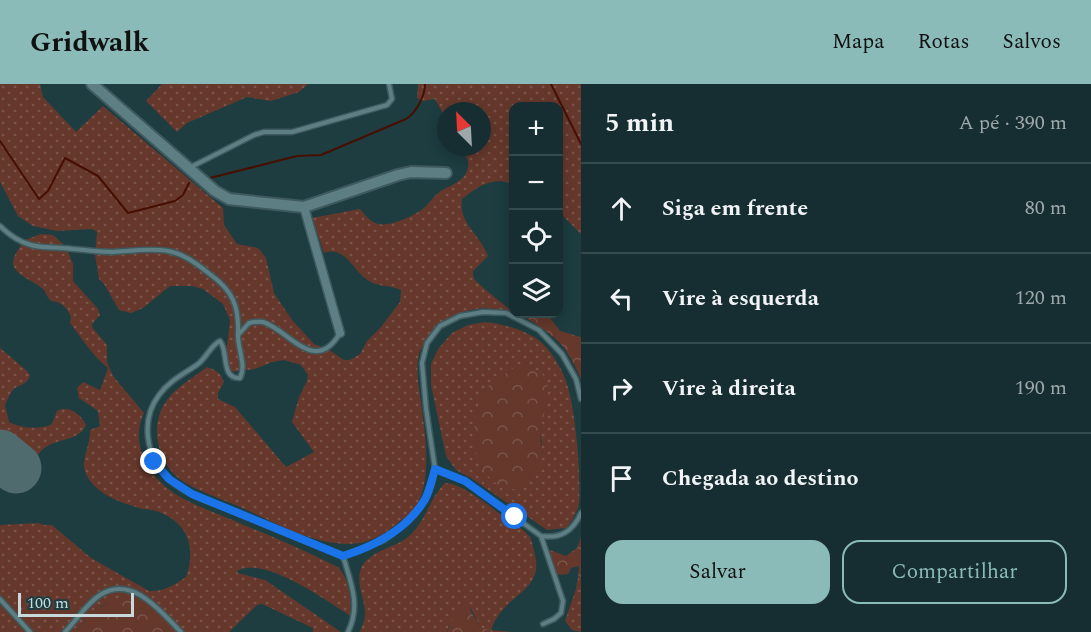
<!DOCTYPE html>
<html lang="pt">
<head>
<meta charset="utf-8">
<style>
	:root { --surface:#162e31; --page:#233a3d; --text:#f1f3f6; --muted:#9ea8ab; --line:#354a4d; --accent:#8bbbb9 }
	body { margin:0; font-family:Spectral,serif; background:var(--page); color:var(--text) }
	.controls { position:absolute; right:18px; top:18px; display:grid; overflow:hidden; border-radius:12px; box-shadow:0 3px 15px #0003 }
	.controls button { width:54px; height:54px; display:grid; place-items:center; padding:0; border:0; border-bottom:2px solid var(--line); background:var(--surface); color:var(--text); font:30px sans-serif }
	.compass { position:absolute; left:437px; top:18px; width:54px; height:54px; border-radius:50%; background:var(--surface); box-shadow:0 3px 15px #0003; rotate:336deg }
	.scale { position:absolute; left:18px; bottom:15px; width:116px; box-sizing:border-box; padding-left:6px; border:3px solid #c7d9db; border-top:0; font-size:16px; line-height:21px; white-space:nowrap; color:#c7d9db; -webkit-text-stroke:4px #1d3d41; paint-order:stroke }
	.stop { position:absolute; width:18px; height:18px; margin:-14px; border:4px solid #1a73e8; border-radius:50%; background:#fff }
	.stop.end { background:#1a73e8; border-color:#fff; box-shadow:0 2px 6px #0008 }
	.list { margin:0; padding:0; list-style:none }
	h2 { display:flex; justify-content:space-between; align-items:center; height:78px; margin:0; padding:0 24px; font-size:26px }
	h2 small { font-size:20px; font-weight:400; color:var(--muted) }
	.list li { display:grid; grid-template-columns:39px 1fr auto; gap:18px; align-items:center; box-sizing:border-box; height:90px; padding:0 24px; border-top:2px solid var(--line) }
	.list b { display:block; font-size:22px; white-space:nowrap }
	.list em { font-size:20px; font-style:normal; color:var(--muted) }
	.actions { display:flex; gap:12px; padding:18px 24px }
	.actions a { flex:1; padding:14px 0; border:2px solid var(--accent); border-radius:18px; text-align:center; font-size:21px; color:var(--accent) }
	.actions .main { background:var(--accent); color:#111 }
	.icon { flex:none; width:33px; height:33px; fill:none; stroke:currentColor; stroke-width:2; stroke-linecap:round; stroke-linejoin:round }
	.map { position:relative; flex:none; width:581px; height:548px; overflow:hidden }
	header { display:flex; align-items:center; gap:36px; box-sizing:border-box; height:84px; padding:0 30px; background:var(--accent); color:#111 }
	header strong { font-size:28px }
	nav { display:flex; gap:33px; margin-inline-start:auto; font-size:21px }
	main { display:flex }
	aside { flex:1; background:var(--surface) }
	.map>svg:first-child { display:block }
</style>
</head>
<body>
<header>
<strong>Gridwalk</strong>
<nav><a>Mapa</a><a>Rotas</a><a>Salvos</a></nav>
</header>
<main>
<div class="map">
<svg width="581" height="548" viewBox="0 0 581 548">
	<defs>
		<pattern id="grass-dots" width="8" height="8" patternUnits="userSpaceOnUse" patternTransform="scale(1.5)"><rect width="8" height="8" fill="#66382c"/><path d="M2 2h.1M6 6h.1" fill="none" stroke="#7a544a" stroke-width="1.8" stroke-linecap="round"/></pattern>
		<pattern id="forest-crowns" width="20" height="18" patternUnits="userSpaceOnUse" patternTransform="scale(1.5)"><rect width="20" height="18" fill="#66382c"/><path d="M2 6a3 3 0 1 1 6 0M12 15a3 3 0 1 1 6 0" fill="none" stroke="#7a544a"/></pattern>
	</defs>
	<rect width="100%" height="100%" fill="#1d3d41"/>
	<path fill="url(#grass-dots)" fill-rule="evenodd" d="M0,0H40L43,13L76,48L103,22L223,124L224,141L237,160L258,164L263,170L266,174L274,209L292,236L314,260L329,266L344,276H350L360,270L367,257L381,243L400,218L401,206C391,201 379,203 369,197C353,188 346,161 324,169L312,134L360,125C363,129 368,135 373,138C386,146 414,132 424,124C430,119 434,111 441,107C451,101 465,97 468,84C470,76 464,70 461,63H482V27H446V35L435,15L422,17L417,14L418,0H581V150L559,128L558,22H514L513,100C493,92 478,102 462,115C458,139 480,150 488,172L473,187C473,192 473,192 475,196C478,200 513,228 517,231C493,223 480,221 456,231C440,238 425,254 419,270C416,282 418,299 420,311C424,344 432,383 420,415C417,425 407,432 399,438C390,446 379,453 368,457C330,469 281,442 247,426C230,418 189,404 177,393C157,375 150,342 165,319C174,304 193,294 207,283C216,286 221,289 224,298L218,309V315L235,323L286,383L314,368L292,338L299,313L307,297L308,291L301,281L284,276L272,278L255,285L230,288L226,271L230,236L223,220L203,205L192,202H170L143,224L131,229L119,226L104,200L99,195L95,171L97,148L92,145L57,147L33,142L18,132L0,98Z
		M162,0H308L299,8L271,17L247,13L187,39L177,48L146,17Z
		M41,150L53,151L66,163L73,180V197L98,225L100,231L92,240V243L107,261V278L113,292L144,329C138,342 137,355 142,369C158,414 205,423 244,441C276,454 307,468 338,483C351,498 350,513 351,532C326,517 264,471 237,487L238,489L265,496L341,548H313V544L262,520L257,521L229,548H177L143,515C102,517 103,518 76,548H0V441L38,439L44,441H52L91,474L149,507C164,508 174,501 186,493C196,464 189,440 159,428C152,425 143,426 136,423C118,418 91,407 85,387C81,375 91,359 90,346L100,342L98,327L79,314L77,304L83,298L100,306L108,284C92,271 83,256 70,239L71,233C68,227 66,222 59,219C56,217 52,218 50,216C46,212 46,207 42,204C26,192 0,187 21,162L16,156H25Z
		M485,238C504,240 531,247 545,262C553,271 562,285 566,297C576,326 581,391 579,420C577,429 572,437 566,444L547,446L471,394L456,386L446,372L431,301V280L438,265L452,249L468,241ZM526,283C537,286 544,291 547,302L540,349L542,361L498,400L482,383L500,294L510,288Z
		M0,264L26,286L30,291C27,302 18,300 12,307C9,311 7,317 5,321L9,338C19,344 41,346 52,340L57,327C68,321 81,330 86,341C79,358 54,354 42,366C30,378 33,387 27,400L12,403L5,390H0V374L12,386L26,373L0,351Z
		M445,399C460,399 485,418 497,428C506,434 524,445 530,453C532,457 533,463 534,467C547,510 502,508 491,547L481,544L471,525L449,542L447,548H360C362,542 365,536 365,530C365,516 357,502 360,488C363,470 391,464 404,456C425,442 428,416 445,399Z
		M578,493L581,497V548L572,546L565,537L576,505Z"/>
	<path fill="url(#forest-crowns)" d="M525,230L548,231L560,247L581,253V295C565,258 556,253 523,232Z
		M518,280C528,284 541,285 546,295C553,312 541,334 540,350C540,361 545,372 540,382C535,394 521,405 508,406C474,392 469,354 478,323C479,319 480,313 482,309C488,299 509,289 518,280Z
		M581,453V497L578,493L579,482L571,484L568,490L557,491L552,484L548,471L550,466L566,472L577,464Z
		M123,511C147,510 162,532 177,548H76L96,526Z
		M467,521L481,544L490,546L512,548H447L454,533Z"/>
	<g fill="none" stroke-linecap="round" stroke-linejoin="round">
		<path stroke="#460f01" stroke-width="2" d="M551,0L581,60
			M0,57L39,115L48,107L65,74L98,92L128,129L175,117L183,111L189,99
			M206,95L297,72L321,71L406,35C416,29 425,12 425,0"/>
		<path stroke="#4f6b6e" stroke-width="51" d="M0,371L16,384"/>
		<defs>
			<path id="lane" d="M189,84L254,51L264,48H292L387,21L392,15L389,0
				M0,142C9,151 19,158 31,161C41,164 53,163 63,164C79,165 96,168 113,168C131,167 150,164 168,167C185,170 198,181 211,191C233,207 239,223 238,249C237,264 247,281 240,294C220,295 229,267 220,257C211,261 207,273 198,280C184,290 170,296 159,311C140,336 146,373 168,394C185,411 212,418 233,427C270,442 307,457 343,472
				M238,251L249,239C254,238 258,237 263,238C289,246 315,292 340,249
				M435,385L465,397L541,452L563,517L561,529L554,535L543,540
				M541,452C561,455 573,447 581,429
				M0,515L30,548
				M65,548C76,537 86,520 100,511C132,490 161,528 181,548
				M348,548C361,522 351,499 343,472L384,456L408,437L425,416L435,385L426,324L422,279L427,259L440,242L460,232L483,228L506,229L539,246L562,270L576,295L581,315"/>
			<path id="street" d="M304,123L340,249"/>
			<path id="secondary" d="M92,0L215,107L229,115L304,123L398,91L411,88L446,89"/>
		</defs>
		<use href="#lane" stroke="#3e5a5e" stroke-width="7"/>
		<use href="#street" stroke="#3e5a5e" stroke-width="11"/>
		<use href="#secondary" stroke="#3e5a5e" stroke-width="14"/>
		<use href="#lane" stroke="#5d7e83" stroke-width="4"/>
		<use href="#street" stroke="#5d7e83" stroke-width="8"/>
		<use href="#secondary" stroke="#5d7e83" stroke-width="10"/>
	</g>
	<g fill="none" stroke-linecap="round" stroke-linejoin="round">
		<path stroke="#1a73e8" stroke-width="8" d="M154,378L169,395L192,410L343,472C375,462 406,446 424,417C430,408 432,395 435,385L465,397L515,433"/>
	</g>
</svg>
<div class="controls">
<button>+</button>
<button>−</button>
<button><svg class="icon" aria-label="locate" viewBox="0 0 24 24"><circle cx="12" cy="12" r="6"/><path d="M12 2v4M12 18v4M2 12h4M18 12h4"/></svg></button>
<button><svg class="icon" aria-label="layers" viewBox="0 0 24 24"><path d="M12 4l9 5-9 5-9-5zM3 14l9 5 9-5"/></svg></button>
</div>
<svg class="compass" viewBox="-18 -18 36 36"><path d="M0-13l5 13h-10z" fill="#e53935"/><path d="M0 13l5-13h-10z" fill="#9ea8ab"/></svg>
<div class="scale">100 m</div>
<div class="stop" style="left:515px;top:433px"></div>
<div class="stop end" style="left:154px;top:378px"></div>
</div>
<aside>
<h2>5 min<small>A pé · 390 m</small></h2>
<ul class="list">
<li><svg class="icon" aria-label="ahead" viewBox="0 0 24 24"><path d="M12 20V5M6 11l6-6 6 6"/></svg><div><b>Siga em frente</b></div><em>80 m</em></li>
<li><svg class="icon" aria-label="left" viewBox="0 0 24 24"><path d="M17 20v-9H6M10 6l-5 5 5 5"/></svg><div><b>Vire à esquerda</b></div><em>120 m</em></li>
<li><svg class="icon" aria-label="right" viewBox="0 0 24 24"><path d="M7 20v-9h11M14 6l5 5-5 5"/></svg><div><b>Vire à direita</b></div><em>190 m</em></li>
<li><svg class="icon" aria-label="arrive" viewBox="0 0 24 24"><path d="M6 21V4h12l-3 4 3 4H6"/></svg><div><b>Chegada ao destino</b></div></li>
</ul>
<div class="actions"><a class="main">Salvar</a><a>Compartilhar</a></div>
</aside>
</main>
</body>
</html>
